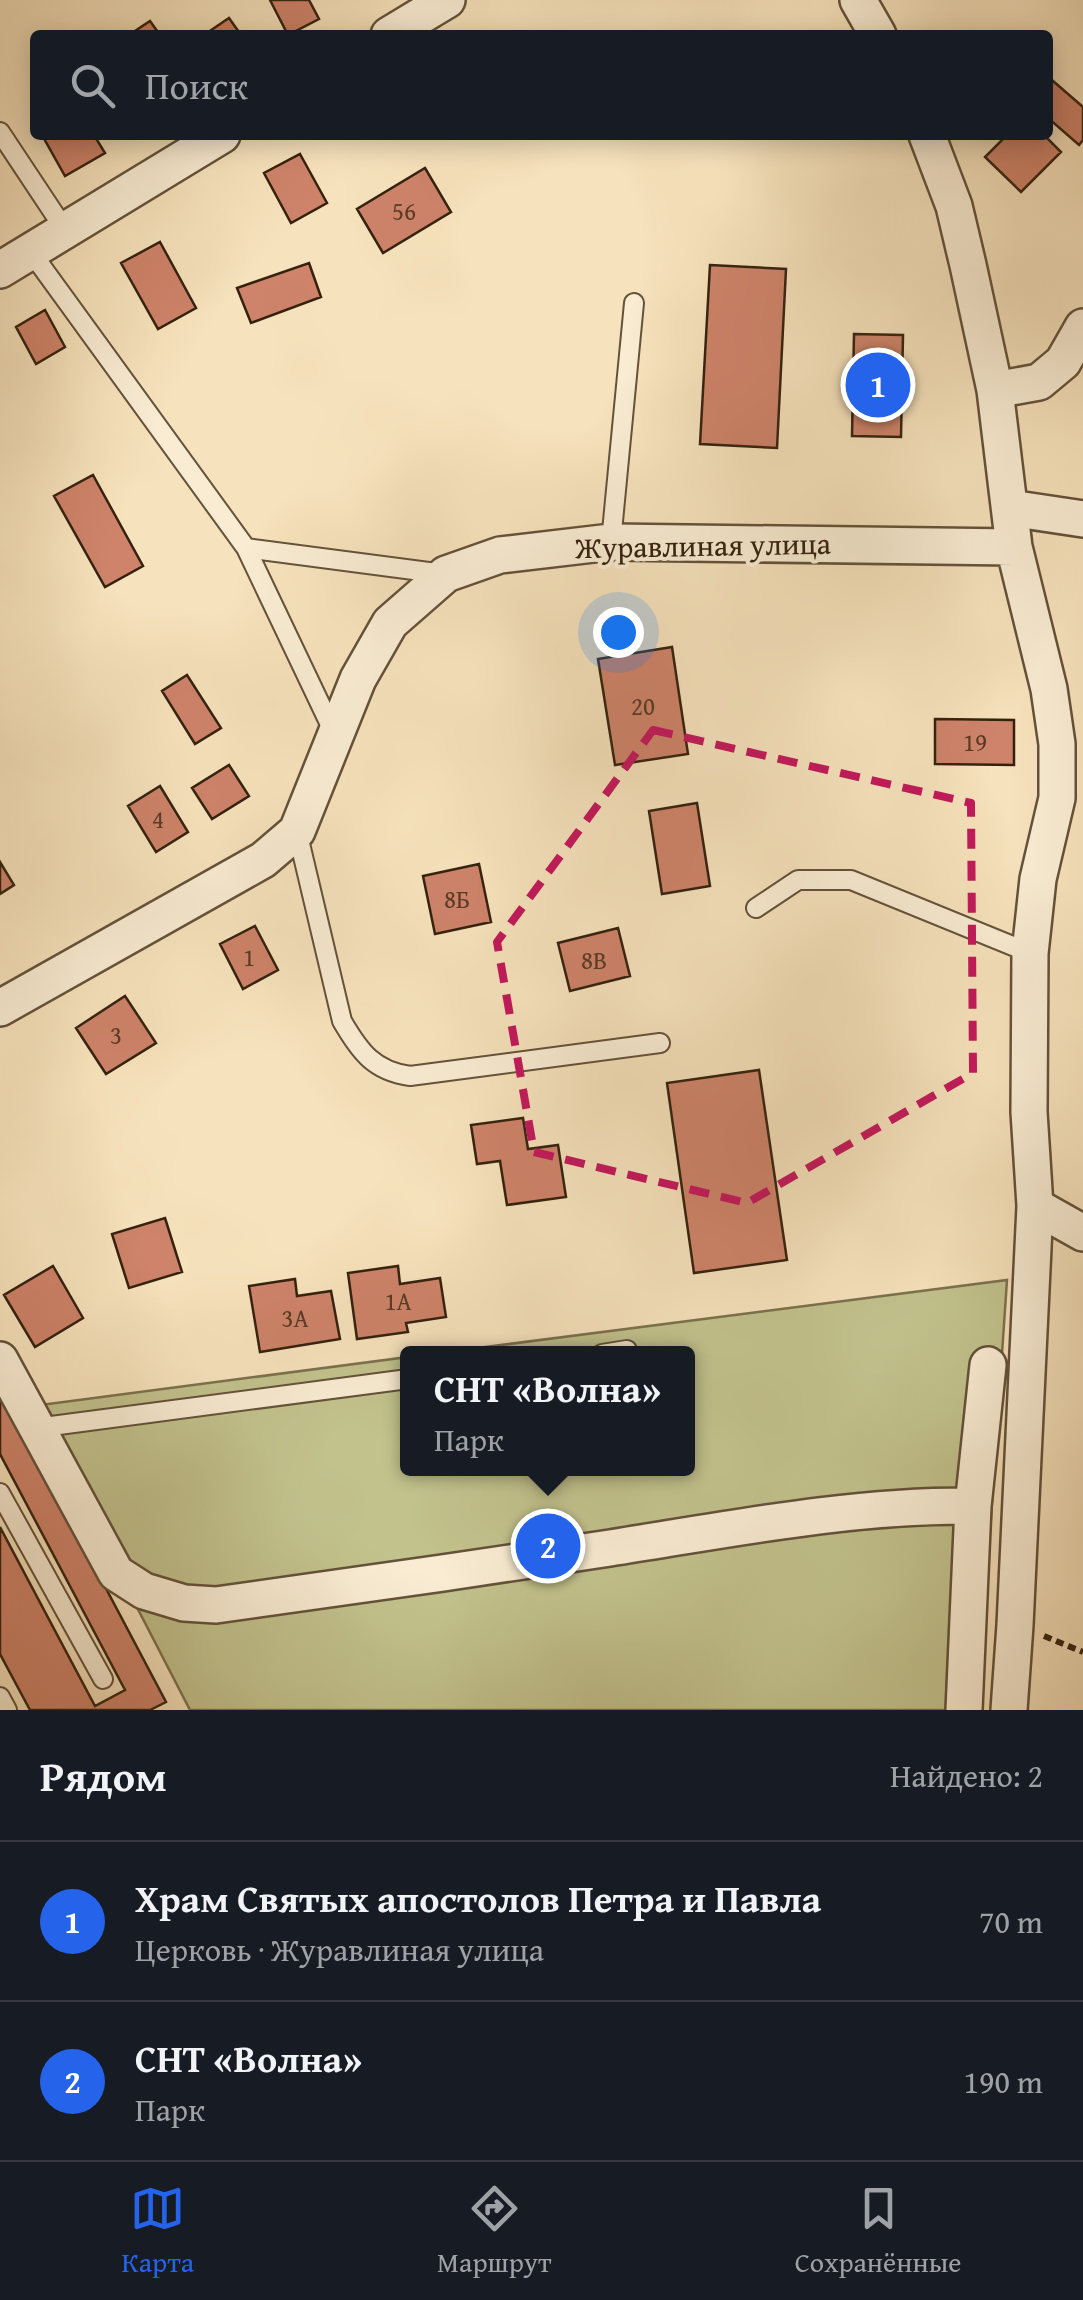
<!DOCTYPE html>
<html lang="ru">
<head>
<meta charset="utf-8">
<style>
	:root { --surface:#171b24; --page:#242831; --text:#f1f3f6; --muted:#9ea1a6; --line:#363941; --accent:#2563eb }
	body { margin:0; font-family:"Gentium Book Plus",serif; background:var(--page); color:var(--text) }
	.you { position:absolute; left:618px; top:632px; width:35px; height:35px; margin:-25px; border:8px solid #fff; border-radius:50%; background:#1a73e8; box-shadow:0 0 0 15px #1a73e833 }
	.badge { display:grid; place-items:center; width:65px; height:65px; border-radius:50%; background:var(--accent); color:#fff; font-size:32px; font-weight:700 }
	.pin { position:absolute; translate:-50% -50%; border:5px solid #fff; box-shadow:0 2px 10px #0006 }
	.popup { position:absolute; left:400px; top:1346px; width:295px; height:130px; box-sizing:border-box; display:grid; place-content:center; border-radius:10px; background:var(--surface); filter:drop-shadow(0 2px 8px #0005); font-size:32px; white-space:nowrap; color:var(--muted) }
	.popup b { font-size:38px; color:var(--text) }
	.popup::after { content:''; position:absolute; left:50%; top:100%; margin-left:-20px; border:20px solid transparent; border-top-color:var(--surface) }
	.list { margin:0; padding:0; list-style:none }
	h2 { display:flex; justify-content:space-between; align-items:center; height:130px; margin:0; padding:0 40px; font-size:42px }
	h2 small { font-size:32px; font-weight:400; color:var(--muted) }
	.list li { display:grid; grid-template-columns:65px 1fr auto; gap:30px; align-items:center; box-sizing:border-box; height:160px; padding:0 40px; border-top:2px solid var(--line) }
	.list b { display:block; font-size:38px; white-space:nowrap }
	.list p { margin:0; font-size:32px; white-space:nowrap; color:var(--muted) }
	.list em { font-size:32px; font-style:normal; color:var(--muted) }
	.icon { flex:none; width:55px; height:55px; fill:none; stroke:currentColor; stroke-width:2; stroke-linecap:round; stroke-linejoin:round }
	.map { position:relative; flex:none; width:1083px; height:1710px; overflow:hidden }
	.search { position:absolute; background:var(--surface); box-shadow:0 5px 25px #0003; left:30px; right:30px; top:30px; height:110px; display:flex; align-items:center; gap:25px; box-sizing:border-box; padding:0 35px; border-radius:10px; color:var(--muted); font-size:38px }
	.sheet { height:450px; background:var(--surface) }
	nav { display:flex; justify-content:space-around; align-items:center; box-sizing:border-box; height:140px; border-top:2px solid var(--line); background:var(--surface); font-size:28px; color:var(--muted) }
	nav a { display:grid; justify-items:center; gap:5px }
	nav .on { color:var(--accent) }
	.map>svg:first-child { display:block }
</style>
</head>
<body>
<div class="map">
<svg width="1083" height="1710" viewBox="0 0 1083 1710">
	<rect width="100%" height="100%" fill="#f6e2bc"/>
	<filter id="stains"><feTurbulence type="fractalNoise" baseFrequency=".002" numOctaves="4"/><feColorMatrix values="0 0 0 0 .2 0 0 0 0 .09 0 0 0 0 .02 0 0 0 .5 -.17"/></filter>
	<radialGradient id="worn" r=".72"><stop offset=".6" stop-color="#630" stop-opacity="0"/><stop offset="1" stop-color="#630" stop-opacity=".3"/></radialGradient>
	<path fill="#c2c28d" stroke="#7b724e" stroke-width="2.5" d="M1007,1280L978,1710H190L33,1406L408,1357V1468H688V1354L439,1353Z"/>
	<path fill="#ce836a" stroke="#34220f" stroke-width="2.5" d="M270,0H309L319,19L288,35Z
		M229,18L241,35H204Z
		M150,21L160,35H129Z
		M1053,81L1083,107V140L1079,145L1048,118V87Z
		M42,135H94L105,153L65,176Z
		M1007,135H1044L1061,152L1021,192L985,157Z
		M300,154L327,203L291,223L264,173Z
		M425,168L451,212L383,253L357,209Z
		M160,242L196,308L158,329L121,263Z
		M309,263L321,297L251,323L237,288Z
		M710,265L786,269L777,448L700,444Z
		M45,310L65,347L36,364L16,327Z
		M854,334L903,335L901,437L852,436Z
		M93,475L143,566L105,587L54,496Z
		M672,647L688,754L615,765L598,659Z
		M187,675L221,728L195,744L162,691Z
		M935,719L1014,720V765L935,764Z
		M229,765L249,796L212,819L192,788Z
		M160,786L188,832L156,852L128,806Z
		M697,803L710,886L662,894L649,811Z
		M0,862L14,885L0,894Z
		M479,864L491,922L435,934L423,876Z
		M255,926L278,970L243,989L220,944Z
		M618,928L630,976L570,991L558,943Z
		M125,996L156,1043L106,1074L76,1028Z
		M759,1070L787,1260L694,1273L667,1083Z
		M523,1118L528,1149L558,1145L566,1197L507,1205L500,1161L477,1164L471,1125Z
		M165,1218L182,1272L129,1288L112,1234Z
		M53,1266L83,1318L35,1347L4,1295Z
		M398,1266L400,1284L440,1278L446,1317L406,1323L408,1332L357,1339L348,1273Z
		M295,1279L297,1296L331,1291L340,1339L260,1352L249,1286Z
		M0,1388L166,1702L150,1710H30L0,1654V1527L95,1706L125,1690L0,1454Z"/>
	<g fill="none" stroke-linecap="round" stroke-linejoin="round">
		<defs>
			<path id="lane" d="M0,132L65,230
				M31,252L246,548L335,735
				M611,542L634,303
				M246,548L444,574
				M297,831L342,1021C360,1052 374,1071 410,1076L660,1043
				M756,908L798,880H851L1030,953
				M602,1354L627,1350
				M36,1428L408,1379
				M0,1493L103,1679
				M0,1697L7,1710"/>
			<path id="street" d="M858,0L878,35
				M389,35L447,0
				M927,135L954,206L968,265L995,390L1014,547L1049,689L1057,744V798L1038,879L1030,953L1029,1112L1035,1206L1015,1625L1009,1710
				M0,270L222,135
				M995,390L1039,382L1063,362L1083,327
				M1010,508L1083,519
				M0,1008L263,860L297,831L358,679L390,623L446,574L500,555L611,542L1014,547
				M1035,1206L1083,1233
				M0,1360L116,1573L144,1591L184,1603L216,1605C347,1587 479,1568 610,1548C731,1529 851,1505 973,1506
				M964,1710L973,1506L988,1365"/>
		</defs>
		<use href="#lane" stroke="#64523a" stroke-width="22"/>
		<use href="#street" stroke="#64523a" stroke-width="40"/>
		<path stroke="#34220f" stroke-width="6" stroke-dasharray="8 5" stroke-linecap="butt" d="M1044,1636L1083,1652"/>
		<use href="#lane" stroke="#f9ecd3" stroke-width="18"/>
		<use href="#street" stroke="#f9ecd3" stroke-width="35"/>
	</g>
	<path fill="none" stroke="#c2185b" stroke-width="8" stroke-dasharray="20 12" stroke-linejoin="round" d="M653,730L971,803L973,1073L747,1203L534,1152L497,942Z"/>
	<g text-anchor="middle" stroke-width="8" stroke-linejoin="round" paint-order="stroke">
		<g font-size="25" fill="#5a3a26">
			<text x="404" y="220">56</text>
			<text x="643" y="715">20</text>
			<text x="975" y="751">19</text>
			<text x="158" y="828">4</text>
			<text x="457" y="908">8Б</text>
			<text x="249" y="966">1</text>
			<text x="594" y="969">8В</text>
			<text x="116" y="1044">3</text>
			<text x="398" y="1310">1А</text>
			<text x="295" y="1327">3А</text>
		</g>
		<g font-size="30" fill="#34220f" stroke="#f9ecd3">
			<text transform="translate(703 546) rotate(-1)" y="10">Журавлиная улица</text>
		</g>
	</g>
	<rect width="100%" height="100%" filter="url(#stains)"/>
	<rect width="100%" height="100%" fill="url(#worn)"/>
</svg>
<div class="you"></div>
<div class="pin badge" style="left:878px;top:385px">1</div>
<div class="pin badge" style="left:548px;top:1546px">2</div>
<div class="popup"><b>СНТ «Волна»</b>Парк</div>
<div class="search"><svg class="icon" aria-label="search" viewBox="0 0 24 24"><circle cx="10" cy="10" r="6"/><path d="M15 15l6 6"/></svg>Поиск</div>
</div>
<section class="sheet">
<h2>Рядом<small>Найдено: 2</small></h2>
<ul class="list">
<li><span class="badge">1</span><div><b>Храм Святых апостолов Петра и Павла</b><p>Церковь · Журавлиная улица</p></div><em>70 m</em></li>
<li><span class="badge">2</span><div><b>СНТ «Волна»</b><p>Парк</p></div><em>190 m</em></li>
</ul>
</section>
<nav>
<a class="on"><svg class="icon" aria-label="map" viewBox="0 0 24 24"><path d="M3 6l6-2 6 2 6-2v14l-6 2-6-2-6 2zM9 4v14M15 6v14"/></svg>Карта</a>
<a><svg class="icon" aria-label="directions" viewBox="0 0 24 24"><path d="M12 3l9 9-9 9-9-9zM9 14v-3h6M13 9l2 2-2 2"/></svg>Маршрут</a>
<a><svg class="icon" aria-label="saved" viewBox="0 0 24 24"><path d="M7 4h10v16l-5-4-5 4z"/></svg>Сохранённые</a>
</nav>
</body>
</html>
